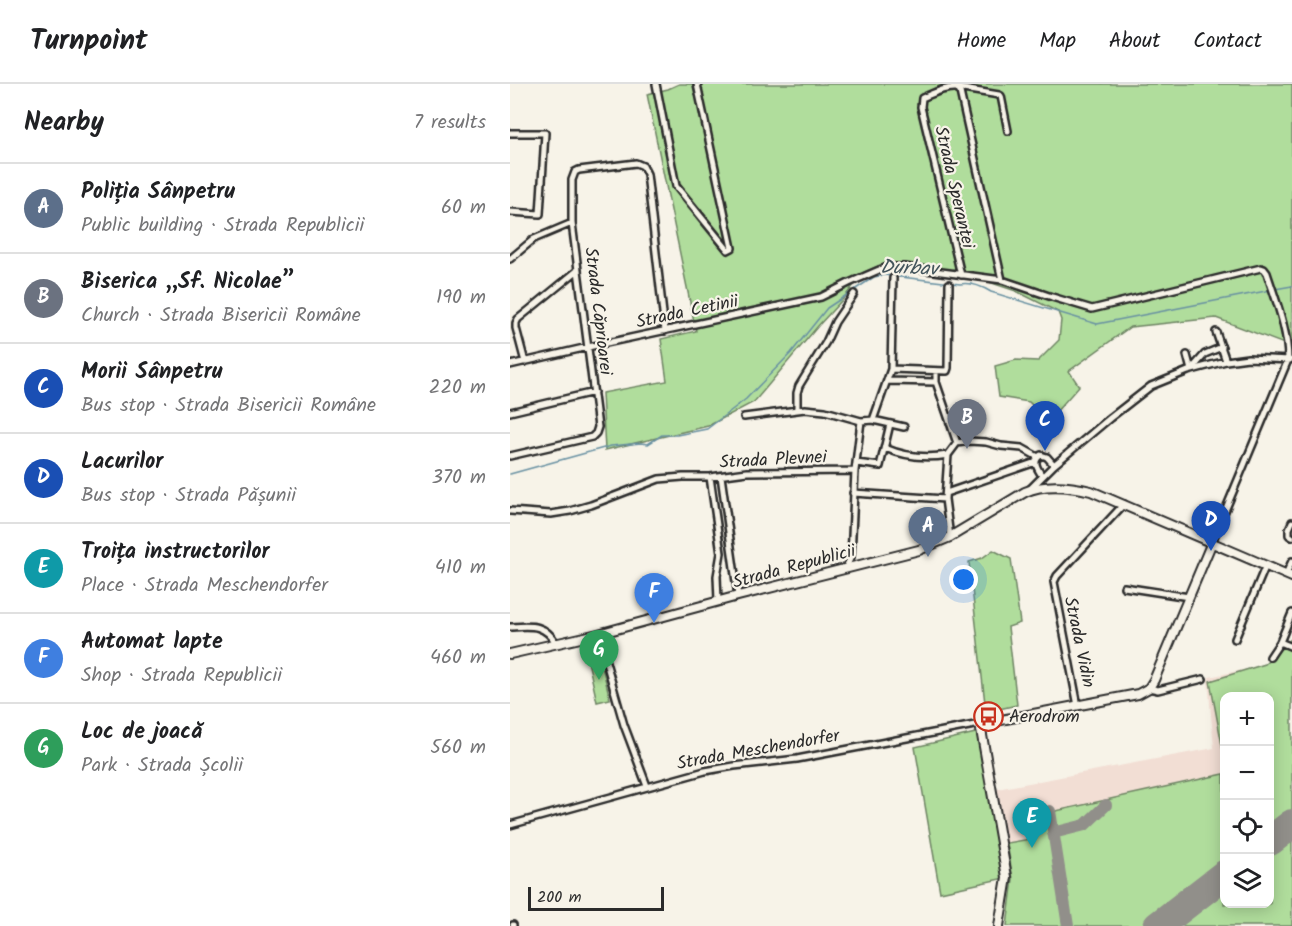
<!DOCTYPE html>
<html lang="en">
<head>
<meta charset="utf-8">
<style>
	:root { --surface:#fff; --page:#f2f2f2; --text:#202124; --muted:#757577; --line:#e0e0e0; --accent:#c8321e }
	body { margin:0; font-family:Kalam,sans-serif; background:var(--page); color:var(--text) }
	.controls { position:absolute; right:18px; bottom:18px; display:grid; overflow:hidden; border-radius:12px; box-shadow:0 3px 15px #0003 }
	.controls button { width:54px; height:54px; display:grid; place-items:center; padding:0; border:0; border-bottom:2px solid var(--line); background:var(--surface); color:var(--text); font:30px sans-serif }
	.scale { position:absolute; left:18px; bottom:15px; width:136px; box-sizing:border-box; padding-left:6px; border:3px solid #2b2b2b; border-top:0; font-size:16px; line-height:21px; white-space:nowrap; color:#2b2b2b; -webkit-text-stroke:4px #f7f3e8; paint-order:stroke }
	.you { position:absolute; left:454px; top:496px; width:21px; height:21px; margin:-15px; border:4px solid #fff; border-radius:50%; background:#1a73e8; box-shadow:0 0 0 9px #1a73e833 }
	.badge { display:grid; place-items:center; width:39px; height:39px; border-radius:50%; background:var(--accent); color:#fff; font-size:20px; font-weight:700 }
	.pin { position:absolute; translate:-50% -50px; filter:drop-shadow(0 2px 3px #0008) }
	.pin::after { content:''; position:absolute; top:32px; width:21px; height:18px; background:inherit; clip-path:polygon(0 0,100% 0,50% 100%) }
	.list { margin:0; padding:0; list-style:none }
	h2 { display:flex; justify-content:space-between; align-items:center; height:78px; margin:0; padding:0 24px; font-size:26px }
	h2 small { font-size:20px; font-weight:400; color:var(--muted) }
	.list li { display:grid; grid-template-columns:39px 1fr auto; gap:18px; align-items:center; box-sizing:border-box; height:90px; padding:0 24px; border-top:2px solid var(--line) }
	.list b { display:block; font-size:22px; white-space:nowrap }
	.list p { margin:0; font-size:20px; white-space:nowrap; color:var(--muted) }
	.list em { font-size:20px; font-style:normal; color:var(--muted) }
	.icon { flex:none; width:33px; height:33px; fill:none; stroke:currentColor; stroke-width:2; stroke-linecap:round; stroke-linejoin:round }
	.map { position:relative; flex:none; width:782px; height:842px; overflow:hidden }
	header { display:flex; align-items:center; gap:36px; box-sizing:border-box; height:84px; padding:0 30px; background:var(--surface); border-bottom:2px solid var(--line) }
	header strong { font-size:28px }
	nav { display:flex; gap:33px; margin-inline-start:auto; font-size:21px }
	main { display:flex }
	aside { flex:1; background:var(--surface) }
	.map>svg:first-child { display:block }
</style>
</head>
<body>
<header>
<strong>Turnpoint</strong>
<nav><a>Home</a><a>Map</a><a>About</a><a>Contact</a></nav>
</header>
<main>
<aside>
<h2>Nearby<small>7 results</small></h2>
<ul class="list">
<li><span class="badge" style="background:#5c6f8a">A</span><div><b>Poliția Sânpetru</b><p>Public building · Strada Republicii</p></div><em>60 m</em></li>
<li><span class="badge" style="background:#6b7280">B</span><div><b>Biserica „Sf. Nicolae”</b><p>Church · Strada Bisericii Române</p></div><em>190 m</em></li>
<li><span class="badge" style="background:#1a4fb4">C</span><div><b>Morii Sânpetru</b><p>Bus stop · Strada Bisericii Române</p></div><em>220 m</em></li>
<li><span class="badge" style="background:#1a4fb4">D</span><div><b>Lacurilor</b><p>Bus stop · Strada Pășunii</p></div><em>370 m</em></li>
<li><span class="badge" style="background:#0f9aa8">E</span><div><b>Troița instructorilor</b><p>Place · Strada Meschendorfer</p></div><em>410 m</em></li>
<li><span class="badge" style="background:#3f7fe0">F</span><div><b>Automat lapte</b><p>Shop · Strada Republicii</p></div><em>460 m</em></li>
<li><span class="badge" style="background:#2e9e5b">G</span><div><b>Loc de joacă</b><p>Park · Strada Școlii</p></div><em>560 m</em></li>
</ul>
</aside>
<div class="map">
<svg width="782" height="842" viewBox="0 0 782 842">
	<rect width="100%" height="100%" fill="#f7f3e8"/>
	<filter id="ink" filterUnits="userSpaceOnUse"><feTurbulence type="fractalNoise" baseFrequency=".0167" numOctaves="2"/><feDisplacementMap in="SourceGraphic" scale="12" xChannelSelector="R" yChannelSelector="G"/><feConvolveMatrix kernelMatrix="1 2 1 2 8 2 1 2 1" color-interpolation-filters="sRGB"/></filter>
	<g filter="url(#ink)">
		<path fill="#f2ded4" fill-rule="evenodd" d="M756,581L782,591V842H497L503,795L487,705L704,664L698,597L699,593ZM714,612H760V820H714Z"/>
		<path fill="#b0dd9c" stroke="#6e8464" stroke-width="1.5" d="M169,0H782V263L706,234L620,243L559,287L569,302L538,337L519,318L489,313L485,282L506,276L528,277L549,256L551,236L548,228L506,207L476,197L407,180L391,179H378L366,183L354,188L333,215L308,242L244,318L198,342L95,366L92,309L157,297L151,255L186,247L137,10L158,5Z
			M483,466L501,475L510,539L498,543L507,621L476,628L459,478L472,474Z
			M782,554V842H497L503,795L497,759L526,754L523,732L714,690V820H760V612H714V672L700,597L755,580Z
			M90,574L100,615L87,618L78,577Z
			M470,648L495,794L430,808L405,663Z"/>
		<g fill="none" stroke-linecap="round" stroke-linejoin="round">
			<path stroke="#6790a2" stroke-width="1.5" d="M765,205L782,202
				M0,390L101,362L131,359L138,360L152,351H167L197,345L236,315L281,269L317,224L364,193L374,191L450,200C461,198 471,202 481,208L587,240L761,206"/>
			<path stroke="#918f8a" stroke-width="12" d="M540,727L558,842
				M543,749L575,741L596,721"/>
			<path stroke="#918f8a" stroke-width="30" d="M760,757L782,740
				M648,842L714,791"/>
			<defs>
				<path id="minor" d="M146,0L166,102L218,166L222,164L187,0
					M447,4L489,11L491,12L498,47
					M0,49H35L30,130L0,128
					M0,175L24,155L62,139
					M451,191L411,23L412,14C424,9 435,3 447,4L450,8L492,196
					M706,248L716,277
					M677,271L681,286
					M15,278L6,244V239L8,235L68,186
					M0,281L78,263L311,213L339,199L369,186L378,183H394L492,196L542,213L582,225L751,184L754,185L757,189C766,217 778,246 778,276L702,458
					M381,285L437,287L438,284L439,200
					M681,286L695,270L712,263
					M426,287V298L447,359
					M378,297L426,298
					M287,326V309L289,302L316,258L325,238L344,210
					M0,328L84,308
					M234,333L295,325L315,327L351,337L363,336L394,343
					M363,336L381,285L383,194
					M375,364C396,373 415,375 438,371
					M0,372L82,353L86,349L88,343L62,139V96L65,88L69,86L126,79L133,82L137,90L155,247
					M346,379L370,382L380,340
					M211,392L228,512
					M532,392C528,385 521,377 531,371L537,373L544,381
					M200,393L211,469L207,492L208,517
					M520,405L544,381L600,334L641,302L678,287L716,277L738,274L780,276
					M343,409L435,415
					M436,409L526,378
					M0,427L41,430L60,427L81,421L149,395L173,393H200L237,388L345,387
					M782,438L779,445V451L782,453
					M440,453L435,415L438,371L447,359L459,357L476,358L491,362L512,364L528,373
					M336,483L341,473L345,387L351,337
					M776,490L782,477
					M614,503L679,513
					M0,543C20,542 34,539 46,559
					M88,550L114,641L137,702
					M725,555L756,481
					M770,558L782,563
					M760,573L770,558L782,529
					M639,604L648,606L693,595
					M568,622L544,498L547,492L614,420
					M0,741L195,687L224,682L287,675L470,640
					M3,841V842"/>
				<path id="secondary" d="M0,570L88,550L228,512L409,466L440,453L515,408C535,399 560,402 581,407L782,493
					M489,842L497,793L470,640L628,610L639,604L644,596L702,458"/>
			</defs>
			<use href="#minor" stroke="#2b2b2b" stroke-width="10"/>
			<use href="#secondary" stroke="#2b2b2b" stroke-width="12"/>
			<use href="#minor" stroke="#f7f3e8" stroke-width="5"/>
			<use href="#secondary" stroke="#f7f3e8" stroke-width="8"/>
		</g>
	</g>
	<defs>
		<symbol id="bus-ring" viewBox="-11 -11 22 22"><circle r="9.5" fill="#f7f3e8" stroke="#c8321e" stroke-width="1.5"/><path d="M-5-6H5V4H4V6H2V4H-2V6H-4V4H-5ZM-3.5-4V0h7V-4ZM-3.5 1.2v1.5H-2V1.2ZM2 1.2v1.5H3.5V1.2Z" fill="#c8321e"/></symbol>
	</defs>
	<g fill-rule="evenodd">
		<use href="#bus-ring" x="462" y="616" width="33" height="33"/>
	</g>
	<g text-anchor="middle" stroke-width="4.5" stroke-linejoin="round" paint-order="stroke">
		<g font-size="18" fill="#2b2b2b" stroke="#f7f3e8">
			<text transform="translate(445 103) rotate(77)" y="6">Strada Speranței</text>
			<text transform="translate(89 227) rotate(83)" y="6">Strada Căprioarei</text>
			<text transform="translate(177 227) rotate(-12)" y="6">Strada Cetinii</text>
			<text transform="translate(263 375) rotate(-3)" y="6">Strada Plevnei</text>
			<text transform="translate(284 482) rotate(-15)" y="6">Strada Republicii</text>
			<text transform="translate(570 558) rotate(78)" y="6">Strada Vidin</text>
			<text transform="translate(248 665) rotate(-10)" y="6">Strada Meschendorfer</text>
		</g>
		<g font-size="18" fill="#2b2b2b" stroke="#f7f3e8" text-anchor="start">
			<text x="499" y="638">Aerodrom</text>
		</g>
		<g font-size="20" font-style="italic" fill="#44555c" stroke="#f7f3e8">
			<text transform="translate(399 183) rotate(2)" y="7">Durbav</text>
		</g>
	</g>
</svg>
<div class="controls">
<button>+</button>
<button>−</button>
<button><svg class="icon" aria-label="locate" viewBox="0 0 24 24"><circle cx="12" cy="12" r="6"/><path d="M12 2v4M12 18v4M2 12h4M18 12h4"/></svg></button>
<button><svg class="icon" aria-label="layers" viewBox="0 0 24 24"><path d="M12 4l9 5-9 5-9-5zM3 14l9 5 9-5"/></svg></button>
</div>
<div class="scale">200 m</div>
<div class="you"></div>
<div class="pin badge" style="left:418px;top:473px;background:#5c6f8a">A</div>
<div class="pin badge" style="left:457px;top:365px;background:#6b7280">B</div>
<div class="pin badge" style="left:535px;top:367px;background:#1a4fb4">C</div>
<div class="pin badge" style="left:701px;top:467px;background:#1a4fb4">D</div>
<div class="pin badge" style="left:522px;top:764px;background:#0f9aa8">E</div>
<div class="pin badge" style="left:144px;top:539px;background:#3f7fe0">F</div>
<div class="pin badge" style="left:89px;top:596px;background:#2e9e5b">G</div>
</div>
</main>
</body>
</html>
